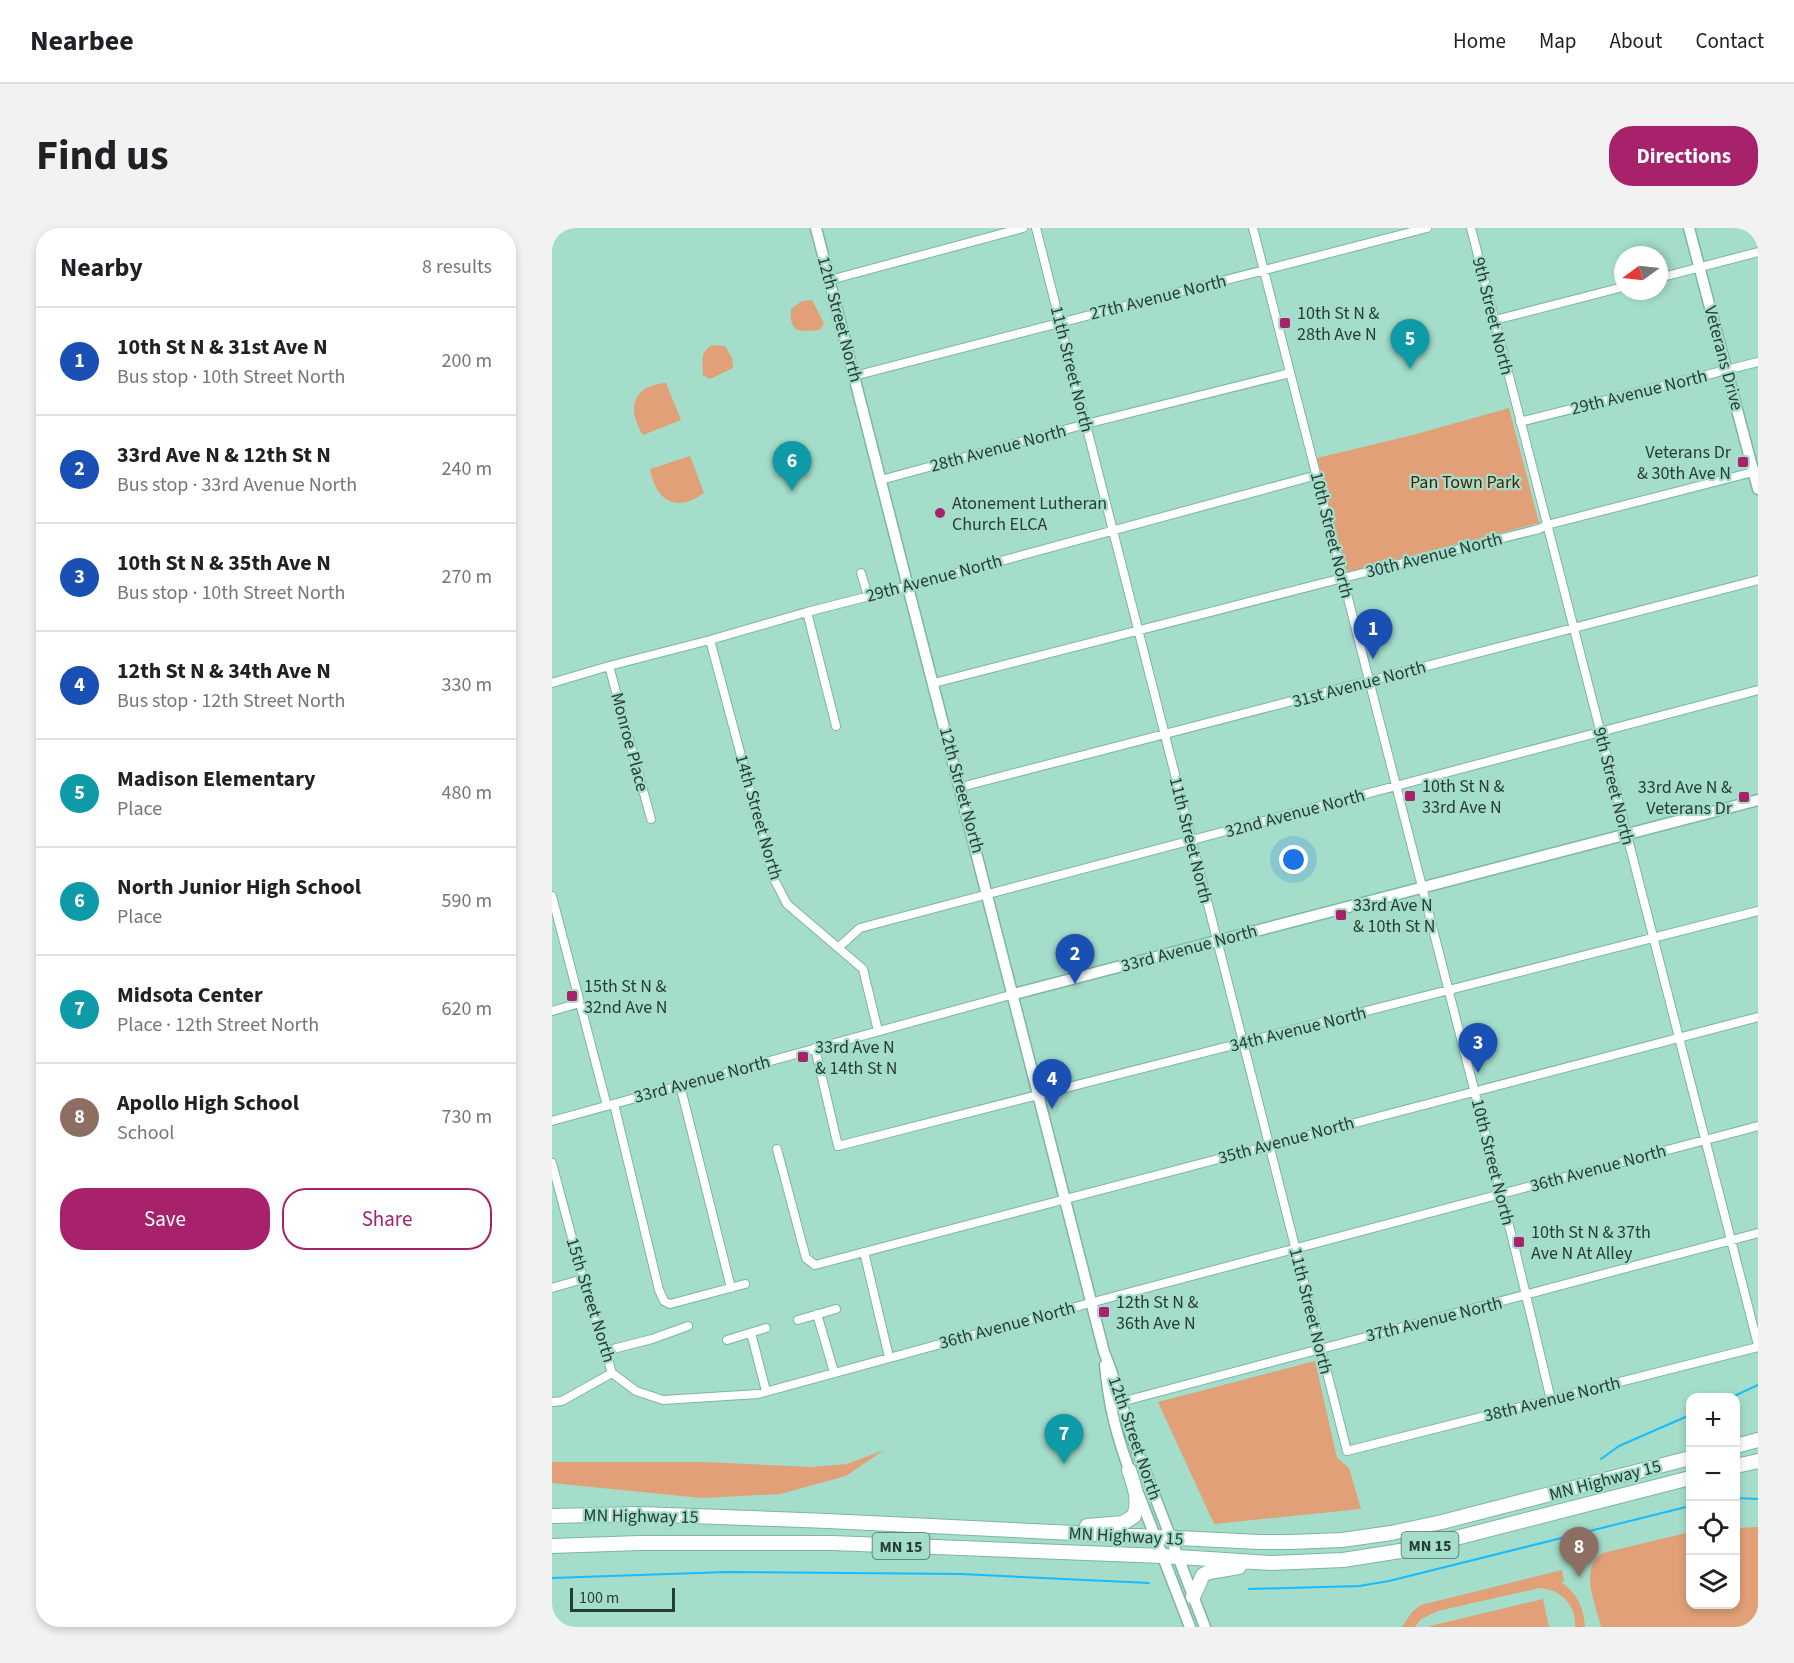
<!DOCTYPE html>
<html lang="en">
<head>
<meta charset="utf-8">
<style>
	:root { --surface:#fff; --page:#f2f2f2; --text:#202124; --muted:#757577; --line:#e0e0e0; --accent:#a7216b }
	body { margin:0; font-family:"Source Sans 3",sans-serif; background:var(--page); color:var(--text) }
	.controls { position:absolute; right:18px; bottom:18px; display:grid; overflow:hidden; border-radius:12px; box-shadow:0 3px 9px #0003 }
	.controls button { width:54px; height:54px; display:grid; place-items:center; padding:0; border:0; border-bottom:2px solid var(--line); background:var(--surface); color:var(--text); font:30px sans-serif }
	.compass { position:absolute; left:1062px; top:18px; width:54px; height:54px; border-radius:50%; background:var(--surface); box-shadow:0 3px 9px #0003; rotate:255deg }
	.scale { position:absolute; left:18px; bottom:15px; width:105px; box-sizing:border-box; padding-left:6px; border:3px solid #263d36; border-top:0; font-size:16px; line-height:21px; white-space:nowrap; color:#263d36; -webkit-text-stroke:4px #a4ddca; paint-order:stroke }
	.you { position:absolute; left:742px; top:632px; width:21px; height:21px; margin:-15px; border:4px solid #fff; border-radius:50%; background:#1a73e8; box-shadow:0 0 0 9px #1a73e833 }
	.badge { display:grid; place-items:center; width:39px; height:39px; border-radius:50%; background:var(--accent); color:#fff; font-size:20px; font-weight:700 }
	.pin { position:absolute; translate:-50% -50px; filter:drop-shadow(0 2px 3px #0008) }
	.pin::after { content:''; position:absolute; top:32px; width:21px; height:18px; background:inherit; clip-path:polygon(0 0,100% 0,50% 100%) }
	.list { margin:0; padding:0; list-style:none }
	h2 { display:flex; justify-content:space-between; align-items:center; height:78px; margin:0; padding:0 24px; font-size:26px }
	h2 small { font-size:20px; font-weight:400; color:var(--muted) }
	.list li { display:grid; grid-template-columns:39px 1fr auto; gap:18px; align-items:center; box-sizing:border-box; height:108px; padding:0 24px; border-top:2px solid var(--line) }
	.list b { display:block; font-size:22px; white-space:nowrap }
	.list p { margin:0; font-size:20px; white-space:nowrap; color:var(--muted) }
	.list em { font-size:20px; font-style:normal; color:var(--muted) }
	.actions { display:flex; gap:12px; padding:18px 24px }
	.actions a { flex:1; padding:14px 0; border:2px solid var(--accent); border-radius:24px; text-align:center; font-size:21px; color:var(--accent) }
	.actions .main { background:var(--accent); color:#fff }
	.icon { flex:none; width:33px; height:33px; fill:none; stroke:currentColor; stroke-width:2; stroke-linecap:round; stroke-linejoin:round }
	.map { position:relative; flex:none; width:1206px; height:1399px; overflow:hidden; border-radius:24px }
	header { display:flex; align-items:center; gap:36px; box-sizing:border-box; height:84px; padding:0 30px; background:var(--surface); border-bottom:2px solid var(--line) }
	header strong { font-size:28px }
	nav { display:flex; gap:33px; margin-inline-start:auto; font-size:21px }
	.intro { display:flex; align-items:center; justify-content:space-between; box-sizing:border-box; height:144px; padding:0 36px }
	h1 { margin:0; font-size:42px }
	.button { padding:15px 27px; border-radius:24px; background:var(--accent); color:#fff; font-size:21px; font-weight:700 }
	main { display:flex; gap:36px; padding:0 36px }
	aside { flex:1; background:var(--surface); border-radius:24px; box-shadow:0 3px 9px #0003 }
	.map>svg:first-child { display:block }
</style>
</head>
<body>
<header>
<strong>Nearbee</strong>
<nav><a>Home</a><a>Map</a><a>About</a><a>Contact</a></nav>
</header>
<div class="intro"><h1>Find us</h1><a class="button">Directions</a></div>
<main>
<aside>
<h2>Nearby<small>8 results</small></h2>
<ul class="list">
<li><span class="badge" style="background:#1a4fb4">1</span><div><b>10th St N &amp; 31st Ave N</b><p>Bus stop · 10th Street North</p></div><em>200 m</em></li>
<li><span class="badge" style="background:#1a4fb4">2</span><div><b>33rd Ave N &amp; 12th St N</b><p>Bus stop · 33rd Avenue North</p></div><em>240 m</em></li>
<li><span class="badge" style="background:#1a4fb4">3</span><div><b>10th St N &amp; 35th Ave N</b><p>Bus stop · 10th Street North</p></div><em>270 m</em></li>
<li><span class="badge" style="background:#1a4fb4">4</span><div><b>12th St N &amp; 34th Ave N</b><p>Bus stop · 12th Street North</p></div><em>330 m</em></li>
<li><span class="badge" style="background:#0f9aa8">5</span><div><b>Madison Elementary</b><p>Place</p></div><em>480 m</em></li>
<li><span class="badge" style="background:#0f9aa8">6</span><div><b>North Junior High School</b><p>Place</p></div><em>590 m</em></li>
<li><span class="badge" style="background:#0f9aa8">7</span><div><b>Midsota Center</b><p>Place · 12th Street North</p></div><em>620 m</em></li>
<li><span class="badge" style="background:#8d6e63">8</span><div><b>Apollo High School</b><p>School</p></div><em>730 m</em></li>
</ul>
<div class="actions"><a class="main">Save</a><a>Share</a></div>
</aside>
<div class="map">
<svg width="1206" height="1399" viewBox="0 0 1206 1399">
	<rect width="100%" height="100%" fill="#a4ddca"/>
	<path fill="#e1a077" d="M260,72L272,95L268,102C248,103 237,107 239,81L250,73Z
		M160,117L173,118L180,130L181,140L158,151L151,147C151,133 147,125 160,117Z
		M114,155L129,192L91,207C74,181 81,157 114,155Z
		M957,180L987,295L795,344L765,230L861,207Z
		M138,228L152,265C124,285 104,273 98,241Z
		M763,1133L785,1230L797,1240L809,1281L662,1296L606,1174Z
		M332,1222L294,1248L228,1266L150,1270L0,1255V1234H151L260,1239L295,1236Z
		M1206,1299V1399H1049C1044,1376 1026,1341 1051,1325L1138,1304V1376H1184V1300Z
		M1010,1342L1012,1353L1009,1354C1025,1365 1032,1380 1033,1399H1023C1025,1377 1008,1361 987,1360L886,1383L869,1391L863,1399H850L860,1384L869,1377Z
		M991,1371L997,1399H878V1398Z"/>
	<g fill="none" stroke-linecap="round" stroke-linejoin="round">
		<path stroke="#16bcfd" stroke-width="2" d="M1178,1170L1206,1157
			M1049,1231L1067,1218L1138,1187
			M1184,1270L1206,1271
			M0,1350L175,1344L409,1346L597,1355
			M697,1361L807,1358L837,1353L1138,1278"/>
		<defs>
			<path id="street" d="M484,0L795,1223L1206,1119
				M701,0L962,1017L999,1172
				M919,0L1206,1117
				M1107,50L1206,24
				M278,52L471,0
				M943,92L1071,59
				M302,148L875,0
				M968,194L1206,134
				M329,252L534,196L738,145
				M309,345L316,368
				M255,384L284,498
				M158,412L222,651L235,676L311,741L326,803
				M57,438L99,591
				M0,455L57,438L158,412L255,384L357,358L765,247
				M382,455L791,350L987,301L995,297L1205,243
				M409,559L1206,352
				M0,668L55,878
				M287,719L308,700L1206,462
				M0,783L28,775
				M263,820L286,918L1206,683
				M128,857L179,1060
				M62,876L107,1062L112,1073L118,1076L193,1056
				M0,893L462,766
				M225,921L254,1030L263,1037L1206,789
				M0,935L31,1051L60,1145L84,1163L111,1172L206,1166L549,1072L1206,898
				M312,1024L337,1129
				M0,1060L31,1051
				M265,1086L282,1144
				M246,1092L284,1081
				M199,1105L214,1163
				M175,1112L214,1100
				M53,1123L100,1111L136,1098
				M0,1174L10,1173L60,1145
				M565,1175L1206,1005"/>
			<path id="secondary" d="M264,0C361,375 459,749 552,1124L559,1142L580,1209L653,1399
				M1137,0L1206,261
				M462,766L1206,572
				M553,1137C557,1179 565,1210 580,1249
				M587,1267L638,1399"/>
			<path id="highway" d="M1184,1218L1206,1212
				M1184,1238L1206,1233
				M0,1288L87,1286L276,1293L708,1314H738L790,1312L839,1305L890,1294L1138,1230
				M535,1298L571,1295L582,1288C588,1272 582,1257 577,1242
				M0,1318L88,1315H280L611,1328L719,1335L791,1332L861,1321L1138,1250
				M641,1369L651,1347L657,1344L687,1339"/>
		</defs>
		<use href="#street" stroke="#7db5a3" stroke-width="10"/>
		<use href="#secondary" stroke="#7db5a3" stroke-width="13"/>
		<use href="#highway" stroke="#7db5a3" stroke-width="16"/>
		<use href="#street" stroke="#fff" stroke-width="8"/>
		<use href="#secondary" stroke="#fff" stroke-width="10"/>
		<use href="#highway" stroke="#fff" stroke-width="14"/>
	</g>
	<g fill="#a7216b" stroke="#a4ddca" stroke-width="2">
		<rect x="727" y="89" width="12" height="12" rx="3"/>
		<rect x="1185" y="228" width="12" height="12" rx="3"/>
		<circle cx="388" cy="285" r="6"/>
		<rect x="852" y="562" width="12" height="12" rx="3"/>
		<rect x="1186" y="563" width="12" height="12" rx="3"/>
		<rect x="783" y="681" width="12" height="12" rx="3"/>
		<rect x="14" y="762" width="12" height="12" rx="3"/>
		<rect x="245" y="823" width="12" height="12" rx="3"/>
		<rect x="961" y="1008" width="12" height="12" rx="3"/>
		<rect x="546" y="1078" width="12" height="12" rx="3"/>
	</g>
	<g text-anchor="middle" stroke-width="4.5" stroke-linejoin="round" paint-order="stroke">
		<g fill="#a4ddca" stroke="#4c6d62" stroke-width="1.5">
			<rect x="849.5" y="1304" width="57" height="26" rx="4.5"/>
			<rect x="320.5" y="1305" width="57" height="26" rx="4.5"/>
		</g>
		<g font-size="16" font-weight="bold" fill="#263d36">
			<text x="878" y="1323">MN 15</text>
			<text x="349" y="1324">MN 15</text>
		</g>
		<g font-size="18" fill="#263d36" stroke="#a4ddca">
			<text transform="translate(606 69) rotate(-14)" y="6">27th Avenue North</text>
			<text transform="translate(941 88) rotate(76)" y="6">9th Street North</text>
			<text transform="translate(288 91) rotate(75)" y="6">12th Street North</text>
			<text transform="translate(1172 130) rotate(75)" y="6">Veterans Drive</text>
			<text transform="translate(520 141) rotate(76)" y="6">11th Street North</text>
			<text transform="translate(1087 164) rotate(-14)" y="6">29th Avenue North</text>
			<text transform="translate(446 220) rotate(-15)" y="6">28th Avenue North</text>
			<text transform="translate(780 307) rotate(76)" y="6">10th Street North</text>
			<text transform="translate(882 327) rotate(-14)" y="6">30th Avenue North</text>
			<text transform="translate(382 350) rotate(-15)" y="6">29th Avenue North</text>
			<text transform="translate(807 456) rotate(-15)" y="6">31st Avenue North</text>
			<text transform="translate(78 514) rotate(75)" y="6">Monroe Place</text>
			<text transform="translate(1062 558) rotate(76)" y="6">9th Street North</text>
			<text transform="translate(410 562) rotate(75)" y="6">12th Street North</text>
			<text transform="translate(743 585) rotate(-15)" y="6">32nd Avenue North</text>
			<text transform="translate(207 589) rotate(74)" y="6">14th Street North</text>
			<text transform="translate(639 612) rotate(76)" y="6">11th Street North</text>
			<text transform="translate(637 720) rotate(-15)" y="6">33rd Avenue North</text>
			<text transform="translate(746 801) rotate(-14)" y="6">34th Avenue North</text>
			<text transform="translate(150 851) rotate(-15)" y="6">33rd Avenue North</text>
			<text transform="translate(734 912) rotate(-15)" y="6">35th Avenue North</text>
			<text transform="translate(941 934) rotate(76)" y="6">10th Street North</text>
			<text transform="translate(1046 940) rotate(-15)" y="6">36th Avenue North</text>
			<text transform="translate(39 1072) rotate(73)" y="6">15th Street North</text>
			<text transform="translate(759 1083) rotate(76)" y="6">11th Street North</text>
			<text transform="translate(882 1091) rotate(-14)" y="6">37th Avenue North</text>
			<text transform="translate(455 1097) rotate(-15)" y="6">36th Avenue North</text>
			<text transform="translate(1000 1171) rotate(-14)" y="6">38th Avenue North</text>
			<text transform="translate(583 1210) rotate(71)" y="6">12th Street North</text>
			<text transform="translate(1053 1252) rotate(-15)" y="6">MN Highway 15</text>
			<text transform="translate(89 1288) rotate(1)" y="6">MN Highway 15</text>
			<text transform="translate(574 1308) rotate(3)" y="6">MN Highway 15</text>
		</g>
		<g font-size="18" fill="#263d36" stroke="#a4ddca" text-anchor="start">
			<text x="745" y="91">10th St N &amp;<tspan x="745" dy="21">28th Ave N</tspan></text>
			<text x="1179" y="230" text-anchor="end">Veterans Dr<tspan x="1179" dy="21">&amp; 30th Ave N</tspan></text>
			<text x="400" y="281">Atonement Lutheran<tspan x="400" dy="21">Church ELCA</tspan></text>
			<text x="870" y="564">10th St N &amp;<tspan x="870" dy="21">33rd Ave N</tspan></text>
			<text x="1180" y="565" text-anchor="end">33rd Ave N &amp;<tspan x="1180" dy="21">Veterans Dr</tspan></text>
			<text x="801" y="683">33rd Ave N<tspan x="801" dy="21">&amp; 10th St N</tspan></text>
			<text x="32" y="764">15th St N &amp;<tspan x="32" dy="21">32nd Ave N</tspan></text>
			<text x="263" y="825">33rd Ave N<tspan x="263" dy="21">&amp; 14th St N</tspan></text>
			<text x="979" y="1010">10th St N &amp; 37th<tspan x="979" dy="21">Ave N At Alley</tspan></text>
			<text x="564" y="1080">12th St N &amp;<tspan x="564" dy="21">36th Ave N</tspan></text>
		</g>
		<g font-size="18" fill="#461f01" stroke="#a4ddca">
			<text x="913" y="260">Pan Town Park</text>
		</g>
	</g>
</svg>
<div class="controls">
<button>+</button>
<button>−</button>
<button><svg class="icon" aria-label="locate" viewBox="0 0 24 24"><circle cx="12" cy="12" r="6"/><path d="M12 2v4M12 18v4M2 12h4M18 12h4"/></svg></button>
<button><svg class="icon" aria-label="layers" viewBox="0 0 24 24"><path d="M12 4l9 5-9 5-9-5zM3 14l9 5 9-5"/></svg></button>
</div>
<svg class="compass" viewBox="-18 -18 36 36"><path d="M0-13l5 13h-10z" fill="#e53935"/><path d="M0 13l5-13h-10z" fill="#757577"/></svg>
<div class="scale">100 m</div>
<div class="you"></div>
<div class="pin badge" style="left:821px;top:431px;background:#1a4fb4">1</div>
<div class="pin badge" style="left:523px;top:756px;background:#1a4fb4">2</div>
<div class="pin badge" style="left:926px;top:845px;background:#1a4fb4">3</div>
<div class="pin badge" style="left:500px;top:881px;background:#1a4fb4">4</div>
<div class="pin badge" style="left:858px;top:141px;background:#0f9aa8">5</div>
<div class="pin badge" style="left:240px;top:263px;background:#0f9aa8">6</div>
<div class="pin badge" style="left:512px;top:1236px;background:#0f9aa8">7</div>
<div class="pin badge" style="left:1027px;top:1349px;background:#8d6e63">8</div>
</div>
</main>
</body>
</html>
